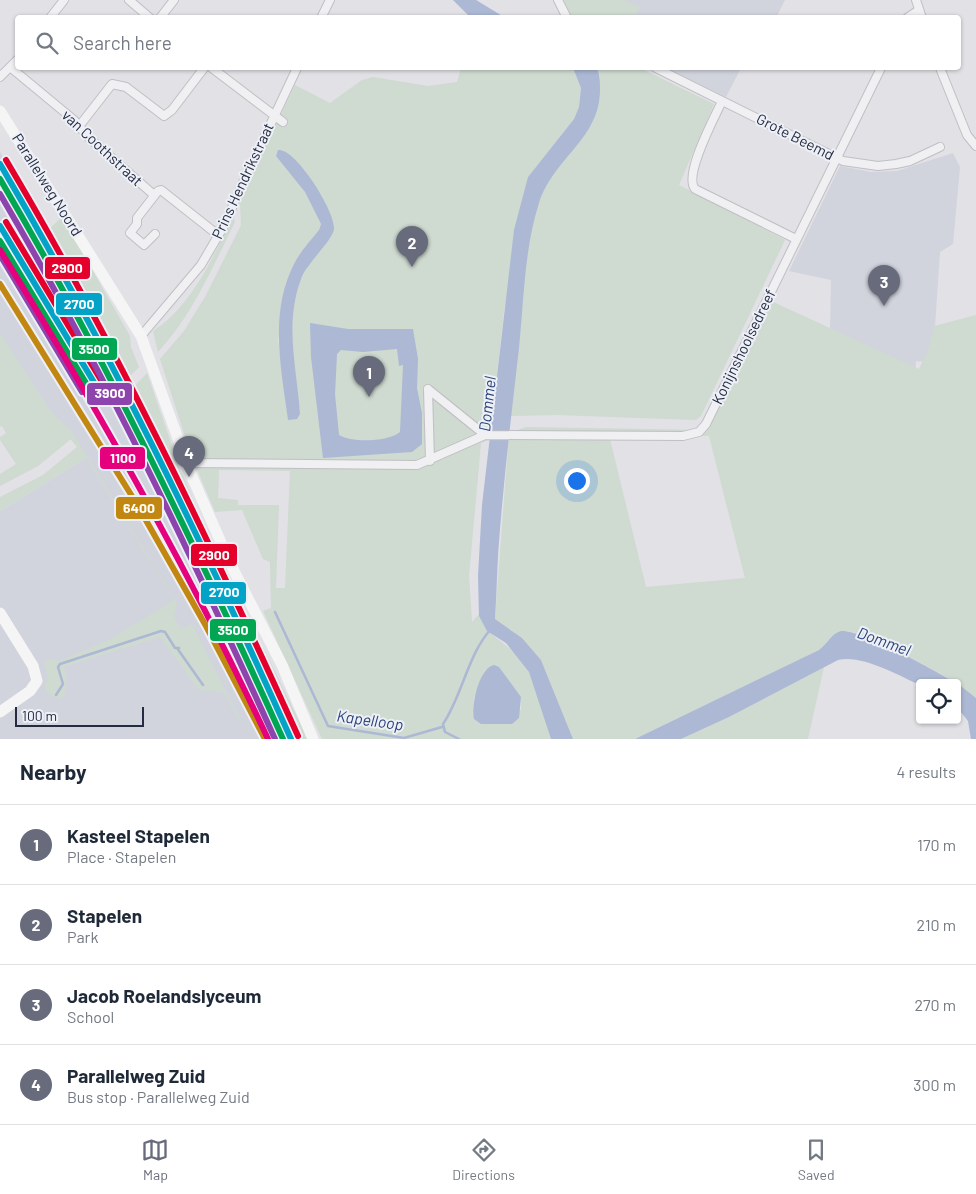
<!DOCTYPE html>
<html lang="en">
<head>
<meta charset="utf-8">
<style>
	:root { --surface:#fff; --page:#f2f2f3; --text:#1f2937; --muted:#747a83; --line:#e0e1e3; --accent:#676b7b }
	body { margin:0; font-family:Barlow,sans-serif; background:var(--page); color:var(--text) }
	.controls { position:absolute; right:15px; bottom:15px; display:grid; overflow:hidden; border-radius:5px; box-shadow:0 1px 4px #0004 }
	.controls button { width:45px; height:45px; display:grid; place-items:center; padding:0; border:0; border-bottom:1px solid var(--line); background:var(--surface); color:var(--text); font:25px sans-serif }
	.scale { position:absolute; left:15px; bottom:12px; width:129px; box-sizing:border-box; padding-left:5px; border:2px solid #252b41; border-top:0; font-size:14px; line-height:18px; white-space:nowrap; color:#252b41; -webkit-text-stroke:4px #edf0f6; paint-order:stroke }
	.you { position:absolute; left:576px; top:480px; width:18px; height:18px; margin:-12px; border:4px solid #fff; border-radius:50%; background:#1a73e8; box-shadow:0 0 0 8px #1a73e833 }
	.badge { display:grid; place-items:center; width:32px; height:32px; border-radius:50%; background:var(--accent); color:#fff; font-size:16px; font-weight:700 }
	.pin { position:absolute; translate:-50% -41px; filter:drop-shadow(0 1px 2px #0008) }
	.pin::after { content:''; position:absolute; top:26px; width:18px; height:15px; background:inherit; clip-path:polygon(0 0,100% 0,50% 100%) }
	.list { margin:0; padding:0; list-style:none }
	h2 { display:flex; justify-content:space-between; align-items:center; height:65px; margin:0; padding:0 20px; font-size:21px }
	h2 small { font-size:16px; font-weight:400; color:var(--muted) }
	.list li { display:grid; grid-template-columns:32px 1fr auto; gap:15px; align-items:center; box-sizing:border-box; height:80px; padding:0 20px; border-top:1px solid var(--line) }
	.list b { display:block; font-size:19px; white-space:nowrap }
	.list p { margin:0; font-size:16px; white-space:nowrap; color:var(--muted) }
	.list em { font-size:16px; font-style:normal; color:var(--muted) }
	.icon { flex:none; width:28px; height:28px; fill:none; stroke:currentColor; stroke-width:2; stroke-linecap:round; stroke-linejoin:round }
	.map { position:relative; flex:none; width:976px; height:739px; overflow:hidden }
	.search { position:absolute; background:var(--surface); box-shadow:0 1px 4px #0004; left:15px; right:15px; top:15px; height:55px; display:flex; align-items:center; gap:12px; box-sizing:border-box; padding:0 18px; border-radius:5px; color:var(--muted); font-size:19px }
	.sheet { height:385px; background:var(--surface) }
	nav { display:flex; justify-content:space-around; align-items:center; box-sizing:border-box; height:70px; border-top:1px solid var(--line); background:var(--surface); font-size:14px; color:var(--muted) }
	nav a { display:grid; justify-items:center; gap:2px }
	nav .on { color:var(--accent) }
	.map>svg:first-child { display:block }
</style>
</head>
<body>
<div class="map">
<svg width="976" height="739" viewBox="0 0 976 739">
	<rect width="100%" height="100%" fill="#e1e1e6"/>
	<path fill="#d1d4dd" d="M564,0H785L776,18L572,17Z
		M667,68H741L726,97Z
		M0,152L95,317L124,373L299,739H0V511L86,458L55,419L0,334Z
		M953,153L960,167L953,244L940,252L933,357L926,362L916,361L912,416L830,332L831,280L789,271L840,166L871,172L897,171Z"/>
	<path fill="#cfdad0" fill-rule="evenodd" d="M564,0H624L640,7L635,17H572Z
		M461,68H573L581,88L579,107L574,119L528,177L504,311L490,439L481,443L469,576L472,622L479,614C485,636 512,645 525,665C539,686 543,715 551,739H322L263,611L271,608L270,562L263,559L242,510L215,512L191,455L160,359L184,331L205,297L241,225L240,202L295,85L330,103L362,80L373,77L428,86L457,82ZM276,154L304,169L329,211L314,256L300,280L293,307L291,338L300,414L288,419L278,339L304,248L319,230L321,224L305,192ZM219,470L290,471L285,588H276L279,505H238V500L218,498ZM499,667L521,700V710L473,709L474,698L485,670Z
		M597,68H640L714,104L679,185L785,240L701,416L696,420L556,415L510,416C512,392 517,368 519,344C524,296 523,230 545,186C563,149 600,136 600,90C600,82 601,75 597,68Z
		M233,216L235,222C212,268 193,314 158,352L153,331C192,306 213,257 233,216Z
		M62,217L130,336L131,347L139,367L126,380L95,317L47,231Z
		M771,301L919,369L928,350L934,326L976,315V698C946,673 908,656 871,640C864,637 854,631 846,631C833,630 828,643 819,650L635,739H573L541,660L522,638L495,619L509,433L526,427L707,430ZM609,435L709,436L745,578L646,587Z
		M0,333L51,412L73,433L177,603L174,616L181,629L192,624L250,739L223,692L199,690L160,637L64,667L67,681L64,697L56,699L45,690L48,677L44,662L52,659L59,661L109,640L174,600L86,458L0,511V497L43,475L77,447L71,439L38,466L0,486V474L16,464L0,440V437L6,433L2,426L0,427Z
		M147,373L179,466L208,535L308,739H296L132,395L131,390Z
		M824,667L808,739H681L729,717Z"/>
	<path fill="#acb8d4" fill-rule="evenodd" d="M453,0H476L504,17H470Z
		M573,68H597C600,75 600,82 600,90C600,139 554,157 539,203C524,250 524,300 519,348C512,409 505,468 500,529C497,559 497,589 495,619L522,638L541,660L573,739H551L529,672L506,643L487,631L479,616L478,576L482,505L514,230L528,177L574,119L579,107L581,88Z
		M278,150C295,147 336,212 334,229C333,240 306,264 301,279C284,325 297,368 300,414L297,419L288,420C281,368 269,313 294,264C300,252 310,241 319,230L321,224L305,192L276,156Z
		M310,323L348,329H413L418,359L417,388L422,413V444L412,452L323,458L311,357ZM397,349L399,366L403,365L400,432C388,442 352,443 339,435L335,394L337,354L341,350L363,352Z
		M841,631C861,629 936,671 956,683H920V685C898,675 861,654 838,660L729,717L681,739H635L819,650C827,644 832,633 841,631Z
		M494,665L499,667L521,697L519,718L512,724H481L474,719C471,705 479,668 494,665Z
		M957,683L976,698V739H971L968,721L957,707Z"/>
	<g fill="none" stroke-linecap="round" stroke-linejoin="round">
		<path stroke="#acb8d4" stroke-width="2.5" d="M275,612L328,726L404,738L442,727
			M177,648L203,685
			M56,695L63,684L58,667L60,664L161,631L165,632L175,648H179
			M459,739L445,732L443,724C462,696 468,654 491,629"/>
		<defs>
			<path id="street" d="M129,0L150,18
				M558,0L567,18
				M916,0L922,18
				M50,18L64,0
				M160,18L174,0
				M321,18L330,0
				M907,18L919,10
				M10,67L74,120L88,137L154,195
				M212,68L283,122
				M656,68L843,161L878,166L896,164L910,161L940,147
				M940,68L967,135L976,146
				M0,77L18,59
				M722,101C715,117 683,175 695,189L796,239
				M80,125L112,84L126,87L164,116L172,110L204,68
				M155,234L144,245L130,233L137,224V218L158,191L161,190L218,235
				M141,336L201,265L225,224L240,189L297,68
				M428,389L485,435
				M428,389L430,461
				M186,463L417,465L485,435L683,436L699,432L706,424L881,68"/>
		</defs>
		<use href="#street" stroke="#bfbfc4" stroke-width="10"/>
		<use href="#street" stroke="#f0f0f3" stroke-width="8"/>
		<path stroke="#f5f5f6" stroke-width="11" d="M0,111L141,336L190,472L230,563L282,665L313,739
			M0,613L33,666L37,681L30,691L0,712"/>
		<defs>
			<path id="rail-1" d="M0,164C109,349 203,543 291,739
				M0,226L95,384"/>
			<path id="rail-2" d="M0,179C106,359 197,549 283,739
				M0,241L89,388"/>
			<path id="rail-3" d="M6,160C116,345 209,540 298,736
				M6,222L101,380"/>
			<path id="rail-4" d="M0,194C103,369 191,554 275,739
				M0,255L82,392"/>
			<path id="rail-5" d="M0,284L135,501L206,626L265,739"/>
			<path id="rail-6" d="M0,250C98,409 189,570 268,739"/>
		</defs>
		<use href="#rail-1" stroke="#edf0f6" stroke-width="10"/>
		<use href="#rail-2" stroke="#edf0f6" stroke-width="10"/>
		<use href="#rail-3" stroke="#edf0f6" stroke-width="10"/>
		<use href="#rail-4" stroke="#edf0f6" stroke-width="10"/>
		<use href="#rail-5" stroke="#edf0f6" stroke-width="10"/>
		<use href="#rail-6" stroke="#edf0f6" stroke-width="10"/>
		<use href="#rail-1" stroke="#02a3c7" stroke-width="6"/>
		<use href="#rail-2" stroke="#00a651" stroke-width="6"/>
		<use href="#rail-3" stroke="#e4002b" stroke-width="6"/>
		<use href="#rail-4" stroke="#8e44ad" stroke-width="6"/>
		<use href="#rail-5" stroke="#c28710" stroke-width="6"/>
		<use href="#rail-6" stroke="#e5007d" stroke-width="6"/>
	</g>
	<g text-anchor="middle" stroke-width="4" stroke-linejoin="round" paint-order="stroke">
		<g font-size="15" fill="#252b41" stroke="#edf0f6">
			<text transform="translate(795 137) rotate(27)" y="5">Grote Beemd</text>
			<text transform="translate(102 148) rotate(43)" y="5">van Coothstraat</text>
			<text transform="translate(243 181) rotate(-65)" y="5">Prins Hendrikstraat</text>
			<text transform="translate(47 185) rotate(58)" y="5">Parallelweg Noord</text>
			<text transform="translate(744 347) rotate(-64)" y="5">Konijnshoolsedreef</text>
		</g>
		<g font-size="16" font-style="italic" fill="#2b4279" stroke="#edf0f6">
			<text transform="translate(487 404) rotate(-84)" y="6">Dommel</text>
			<text transform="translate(884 641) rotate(20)" y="6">Dommel</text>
			<text transform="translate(370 720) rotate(8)" y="6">Kapelloop</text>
		</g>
	</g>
	<g stroke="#edf0f6" stroke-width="2">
		<rect x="44" y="256" width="47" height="24" rx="5" fill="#e4002b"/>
		<rect x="55" y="292" width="48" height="24" rx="5" fill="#02a3c7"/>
		<rect x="71" y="337" width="47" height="24" rx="5" fill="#00a651"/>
		<rect x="86" y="382" width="47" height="24" rx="5" fill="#8e44ad"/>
		<rect x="99" y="446" width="47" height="24" rx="5" fill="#e5007d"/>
		<rect x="115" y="496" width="48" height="24" rx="5" fill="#c28710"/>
		<rect x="190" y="543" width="48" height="24" rx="5" fill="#e4002b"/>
		<rect x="200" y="581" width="47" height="24" rx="5" fill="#02a3c7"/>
		<rect x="209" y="618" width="48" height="24" rx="5" fill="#00a651"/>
	</g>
	<g font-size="14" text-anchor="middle" font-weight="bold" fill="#fff">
		<text x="67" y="273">2900</text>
		<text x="79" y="309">2700</text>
		<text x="94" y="354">3500</text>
		<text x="110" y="398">3900</text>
		<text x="123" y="463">1100</text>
		<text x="139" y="513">6400</text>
		<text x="214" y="560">2900</text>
		<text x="224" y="597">2700</text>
		<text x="233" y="635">3500</text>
	</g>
</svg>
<div class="controls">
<button><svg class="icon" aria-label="locate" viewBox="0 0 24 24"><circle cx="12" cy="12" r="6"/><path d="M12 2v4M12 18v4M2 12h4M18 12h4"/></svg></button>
</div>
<div class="scale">100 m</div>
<div class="you"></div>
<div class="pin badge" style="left:369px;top:397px">1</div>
<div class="pin badge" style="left:412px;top:267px">2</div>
<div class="pin badge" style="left:884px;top:306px">3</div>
<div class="pin badge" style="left:189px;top:477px">4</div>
<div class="search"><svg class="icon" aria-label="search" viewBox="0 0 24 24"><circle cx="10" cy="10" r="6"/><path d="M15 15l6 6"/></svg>Search here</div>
</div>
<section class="sheet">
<h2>Nearby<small>4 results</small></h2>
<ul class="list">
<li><span class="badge">1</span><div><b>Kasteel Stapelen</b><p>Place · Stapelen</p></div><em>170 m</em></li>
<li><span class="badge">2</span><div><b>Stapelen</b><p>Park</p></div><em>210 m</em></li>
<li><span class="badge">3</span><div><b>Jacob Roelandslyceum</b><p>School</p></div><em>270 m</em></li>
<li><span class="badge">4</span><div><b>Parallelweg Zuid</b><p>Bus stop · Parallelweg Zuid</p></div><em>300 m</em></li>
</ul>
</section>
<nav>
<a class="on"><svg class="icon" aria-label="map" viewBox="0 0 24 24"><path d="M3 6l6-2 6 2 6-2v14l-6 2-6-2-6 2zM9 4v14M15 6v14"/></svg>Map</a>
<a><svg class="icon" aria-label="directions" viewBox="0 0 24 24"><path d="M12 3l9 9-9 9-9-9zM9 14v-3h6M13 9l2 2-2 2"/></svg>Directions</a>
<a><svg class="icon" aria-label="saved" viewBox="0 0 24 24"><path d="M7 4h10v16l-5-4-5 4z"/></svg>Saved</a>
</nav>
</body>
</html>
